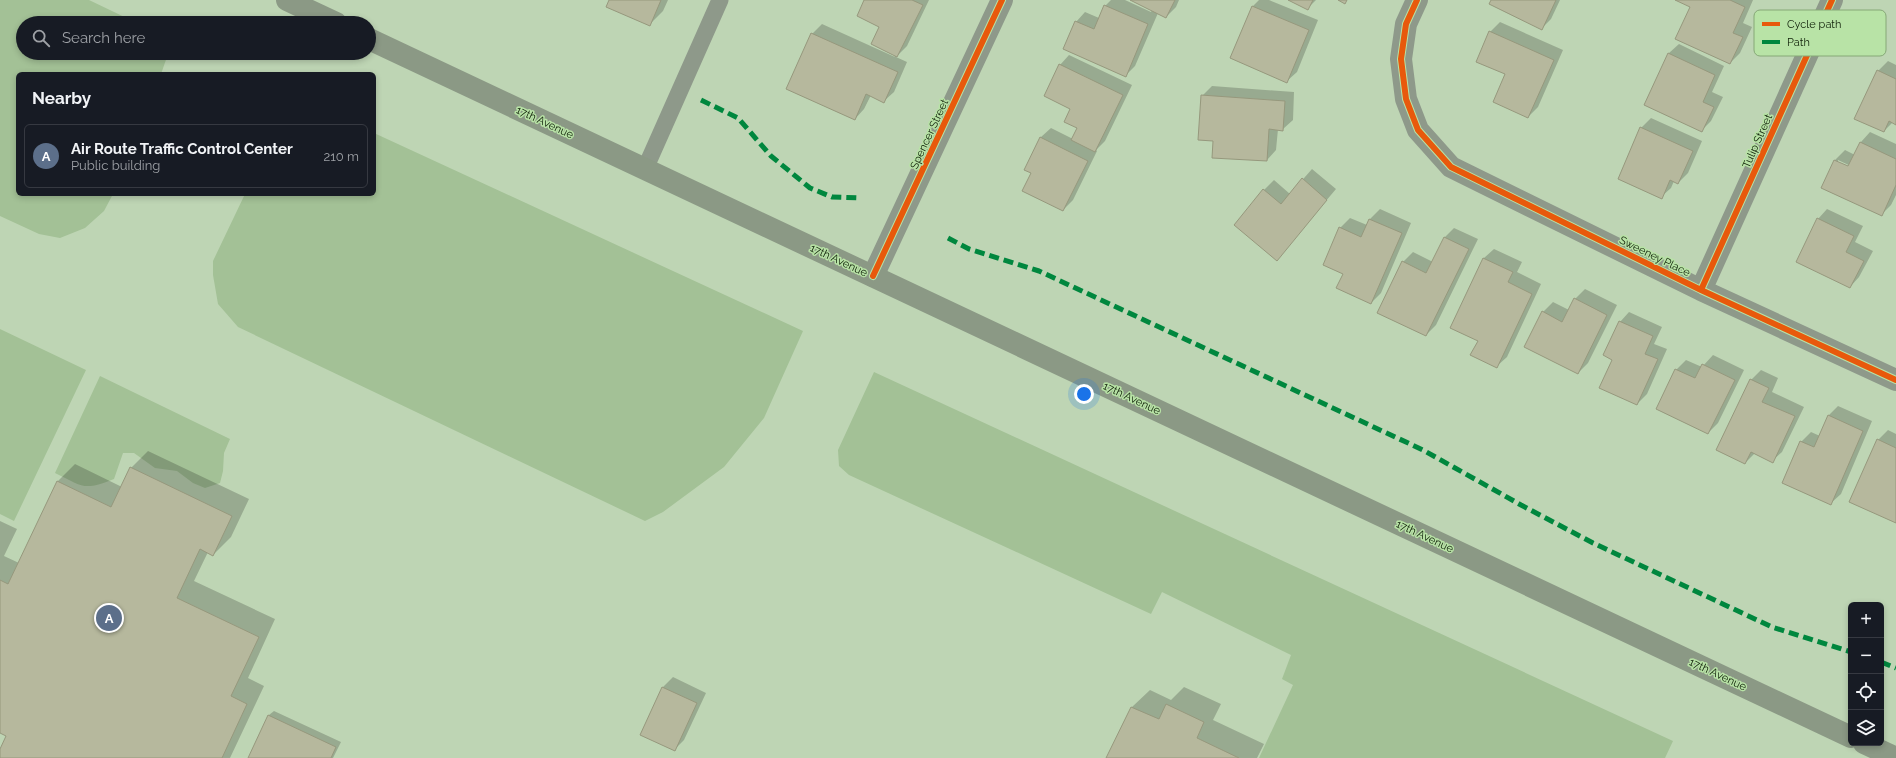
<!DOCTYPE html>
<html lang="en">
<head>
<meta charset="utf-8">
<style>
	:root { --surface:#171b24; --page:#20242c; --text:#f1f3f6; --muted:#9ea1a6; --line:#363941; --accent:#7c3aed }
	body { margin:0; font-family:Raleway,sans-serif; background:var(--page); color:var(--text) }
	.controls { position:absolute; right:12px; bottom:12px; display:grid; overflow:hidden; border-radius:6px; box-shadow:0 2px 6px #0003 }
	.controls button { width:36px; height:36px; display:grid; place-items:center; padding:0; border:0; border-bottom:1px solid var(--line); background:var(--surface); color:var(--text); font:20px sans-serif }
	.you { position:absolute; left:1084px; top:394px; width:14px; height:14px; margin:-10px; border:3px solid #fff; border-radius:50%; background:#1a73e8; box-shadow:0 0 0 6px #1a73e833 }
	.badge { display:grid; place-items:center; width:26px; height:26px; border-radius:50%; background:var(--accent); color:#fff; font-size:13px; font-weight:700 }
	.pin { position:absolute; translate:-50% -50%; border:2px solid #fff; box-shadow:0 1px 4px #0006 }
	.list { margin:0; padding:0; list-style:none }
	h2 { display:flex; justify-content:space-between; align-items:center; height:52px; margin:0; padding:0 16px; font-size:17px }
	h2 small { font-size:13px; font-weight:400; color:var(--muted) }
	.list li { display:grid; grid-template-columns:26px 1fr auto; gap:12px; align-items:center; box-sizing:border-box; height:64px; margin:0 8px 8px; padding:0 8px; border:1px solid var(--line); border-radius:6px }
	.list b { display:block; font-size:15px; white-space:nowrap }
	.list p { margin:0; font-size:13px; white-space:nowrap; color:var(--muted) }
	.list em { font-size:13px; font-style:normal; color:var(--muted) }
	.icon { flex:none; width:22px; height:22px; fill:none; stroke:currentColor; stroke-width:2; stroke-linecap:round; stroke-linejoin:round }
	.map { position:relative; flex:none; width:1896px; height:758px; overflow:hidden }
	.search { position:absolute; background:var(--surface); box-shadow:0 2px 6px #0003; left:16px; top:16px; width:360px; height:44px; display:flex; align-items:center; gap:10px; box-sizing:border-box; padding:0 14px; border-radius:22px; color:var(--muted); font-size:15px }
	.panel { position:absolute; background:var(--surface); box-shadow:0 2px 6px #0003; left:16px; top:72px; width:360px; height:124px; border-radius:6px }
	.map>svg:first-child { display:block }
</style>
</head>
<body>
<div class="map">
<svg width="1896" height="758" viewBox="0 0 1896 758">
	<rect width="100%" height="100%" fill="#bed5b4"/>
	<path fill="#a3c196" d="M0,0H89L137,23H23V53L168,54L161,74H18V194H113L104,211L85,228L60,238L39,234L0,216Z
		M374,133L803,331L764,418L724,467L663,512L645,521L238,327L218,304L213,275V261L245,194H374Z
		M0,329L86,370L14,521L0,514Z
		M874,372L1673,741L1665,758H1259L1293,685L1282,679L1291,655L1162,592L1151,614L849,475L839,466L838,450Z
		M100,376L230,439L224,453L223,471L220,483L205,488L193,483L177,471L155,468L134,453H123L114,479C83,491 84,487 55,473Z"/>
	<path fill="#0003" fill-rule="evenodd" d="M610,0H668L663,11L649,25Z
		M866,0H929L907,46L896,57L907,62L894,92L884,101L871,95L864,109L855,119L812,34L822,24L895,57Z
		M1111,0H1125L1151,12L1152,10L1132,0H1179L1176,7L1166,17L1158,13L1135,66L1126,75L1076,22L1085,12L1099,18L1105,6Z
		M1259,0H1269L1318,20L1297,72L1287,81L1252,7Z
		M1290,0H1316L1308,8Z
		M1492,0H1560L1551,19L1542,28Z
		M1678,0H1753L1743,23L1752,27L1740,53L1730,63L1691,6Z
		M1500,22L1563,50L1538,107L1528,117L1506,74L1490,32Z
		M1679,44L1724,66L1712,92L1723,97L1711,121L1701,131L1669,53Z
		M1069,55L1132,85L1105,141L1096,150L1097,151L1073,200L1063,210L1032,172L1025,169L1041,137L1051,128L1073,139L1078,127L1060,65Z
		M1888,61L1896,65V123L1893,122L1884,131L1878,71Z
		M1212,86L1294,92L1293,120L1283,129H1278L1276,150L1267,160L1214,140L1202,96Z
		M1651,118L1702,141L1688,173L1678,183L1674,181L1671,188L1661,197L1641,128Z
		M1870,132L1896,144V195L1891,205L1881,215L1823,187L1835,160L1845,150L1855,155L1861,142ZM1838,160L1853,167L1852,169L1838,162Z
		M1312,169L1336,189L1277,259L1264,190L1274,180L1290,194Z
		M1380,209L1411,223L1381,293L1371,303L1344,273L1340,228L1350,218L1367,225L1370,219Z
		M1827,209L1863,226L1855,242L1873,251L1859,277L1850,287L1818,219Z
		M1454,228L1478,239L1436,325L1426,335L1403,262L1413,252L1433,262L1444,238Z
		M1494,249L1522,262L1517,272L1541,284L1507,357L1497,366L1479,340L1452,328L1484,258Z
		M1585,289L1617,305L1588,363L1578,373L1543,312L1553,302L1569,310L1575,299Z
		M1629,312L1662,327L1654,344L1667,349L1647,394L1637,404L1614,359L1620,322Z
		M1713,355L1744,370L1718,423L1708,433L1676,370L1686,360L1702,367Z
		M1761,370L1778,378L1772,392L1804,407L1782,452L1772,461L1755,453L1745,463L1718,450L1751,380Z
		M1838,406L1872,421L1841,494L1831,503L1801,442L1811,432L1820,436L1828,416Z
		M1888,430L1896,434V522L1878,440Z
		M148,451L249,499L231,537L213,555L208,552L194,581L275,619L248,678L264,686L230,758H0V752L8,735L0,732V521L17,529L4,556L19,563L57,482L75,464L122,487L131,468Z
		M673,677L706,693L684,740L674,750L641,734L663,687Z
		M1184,687L1221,704L1213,720L1264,744L1257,758H1108L1132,707L1150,690L1171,700Z
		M274,711L341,742L333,758H249L269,715Z"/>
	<path fill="#b6b89d" stroke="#96987d" d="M609,0H661L650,26L606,7Z
		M864,0H912L923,5L897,57L871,44L879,27L857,16Z
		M1130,0H1175L1166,18Z
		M1288,0H1313L1308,10Z
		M1338,0H1347L1345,4Z
		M1491,0H1556L1542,30L1489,4Z
		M1675,0H1730L1745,7L1733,33L1743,37L1730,64L1675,39L1690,7Z
		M1104,5L1148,24L1126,77L1063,49L1075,21L1094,29Z
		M1252,6L1309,30L1287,83L1230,58Z
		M1489,31L1554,60L1528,118L1493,102L1505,74L1476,62Z
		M811,33L898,72L884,103L866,94L855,120L786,89Z
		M1668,53L1715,75L1703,102L1714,107L1702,132L1644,105Z
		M1059,64L1123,95L1095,152L1071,140L1077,128L1064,122L1070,109L1044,96Z
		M1877,70L1896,79V125L1889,121L1884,132L1854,119Z
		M1201,95L1285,101L1283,131L1269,129L1267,161L1212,158L1213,141L1198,140Z
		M1640,127L1693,151L1678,184L1670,180L1662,199L1618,179Z
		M1040,137L1088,161L1063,211L1022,191L1031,173L1024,170Z
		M1860,142L1896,159V185L1882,216L1821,188L1834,160L1848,166Z
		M1302,178L1327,200L1277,261L1234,225L1263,189L1281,204Z
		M1817,218L1854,236L1846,252L1864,261L1850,288L1796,262Z
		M1369,219L1402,233L1371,304L1336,288L1343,274L1323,265L1339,227L1361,237Z
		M1444,237L1469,249L1426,336L1377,313L1402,261L1426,273Z
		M1483,258L1513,272L1508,282L1532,294L1497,368L1470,355L1478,341L1450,328Z
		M1574,298L1607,315L1578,374L1524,347L1542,311L1562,322Z
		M1619,321L1653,336L1645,354L1658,359L1637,405L1599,388L1612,360L1603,355Z
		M1702,364L1735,380L1708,434L1656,409L1675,369L1695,378Z
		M1750,379L1769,388L1762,402L1795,416L1773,463L1751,452L1745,464L1716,450Z
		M1828,415L1863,431L1831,505L1782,483L1800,441L1814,447Z
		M1877,439L1896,448V523L1849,502Z
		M130,467L232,516L213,556L200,549L177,598L259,637L231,696L247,704L222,758H0V749L6,736L0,733V580L8,584L57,481L111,507Z
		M662,687L697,703L675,751L640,735Z
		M1166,704L1204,722L1197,738L1239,758H1106L1131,707L1159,719Z
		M268,715L336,747L331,758H248Z"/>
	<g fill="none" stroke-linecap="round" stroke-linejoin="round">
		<path stroke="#8e998a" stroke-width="17" d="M645,169L720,0"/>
		<path stroke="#8e998a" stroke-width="22" d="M1417,0L1406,24L1401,59L1406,99L1418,130L1451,167L1701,290L1896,380
			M873,276L1002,0
			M1701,290L1832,0"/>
		<path stroke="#8b9985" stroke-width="22" d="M287,0L336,23
			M369,39L1851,737
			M1864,743L1896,758"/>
		<path stroke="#00873e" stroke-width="5" stroke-dasharray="10 5" stroke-linecap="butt" d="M701,100L738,118L771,156L810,188L832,197L860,198
			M948,238L969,249L1039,271L1423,450L1521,505L1593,543L1772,627L1851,652
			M1881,662L1896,668"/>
		<defs>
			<path id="cycleway" d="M1417,0L1406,24L1401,59L1406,99L1418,130L1451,167L1701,290L1896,380
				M873,276L1002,0
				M1701,290L1832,0"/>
		</defs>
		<use href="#cycleway" stroke="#b8e3a6" stroke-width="8"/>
		<use href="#cycleway" stroke="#e8590c" stroke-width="6"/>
	</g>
	<g text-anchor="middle" stroke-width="3" stroke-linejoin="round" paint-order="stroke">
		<g font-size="11" fill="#102009" stroke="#b8e3a6">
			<text transform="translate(545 122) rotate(25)" y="4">17th Avenue</text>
			<text transform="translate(929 134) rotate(-65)" y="4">Spencer Street</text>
			<text transform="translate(1757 141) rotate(-66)" y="4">Tulip Street</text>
			<text transform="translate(1655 256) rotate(26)" y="4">Sweeney Place</text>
			<text transform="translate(839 260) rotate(25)" y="4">17th Avenue</text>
			<text transform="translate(1132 398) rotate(25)" y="4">17th Avenue</text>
			<text transform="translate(1425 536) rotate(25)" y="4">17th Avenue</text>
			<text transform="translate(1718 674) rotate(25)" y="4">17th Avenue</text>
		</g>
	</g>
	<rect x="1754" y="10" width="132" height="46" rx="6" fill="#b8e3a6" stroke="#86a877" stroke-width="1"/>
	<rect x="1762" y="22" width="18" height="4" fill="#e8590c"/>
	<rect x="1762" y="40" width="18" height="4" fill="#00873e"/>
	<g font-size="11" fill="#102009">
		<text x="1787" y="28">Cycle path</text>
		<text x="1787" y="46">Path</text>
	</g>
</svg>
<div class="controls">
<button>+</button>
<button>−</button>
<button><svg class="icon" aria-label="locate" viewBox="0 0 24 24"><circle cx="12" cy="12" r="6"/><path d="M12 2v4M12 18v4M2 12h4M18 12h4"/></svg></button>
<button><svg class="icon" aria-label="layers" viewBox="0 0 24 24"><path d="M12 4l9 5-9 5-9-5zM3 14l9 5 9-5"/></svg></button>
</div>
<div class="you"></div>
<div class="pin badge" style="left:109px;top:618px;background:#5c6f8a">A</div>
<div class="search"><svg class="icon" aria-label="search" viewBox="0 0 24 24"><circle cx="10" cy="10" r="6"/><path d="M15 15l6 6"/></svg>Search here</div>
<section class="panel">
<h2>Nearby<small></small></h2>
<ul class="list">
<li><span class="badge" style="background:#5c6f8a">A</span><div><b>Air Route Traffic Control Center</b><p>Public building</p></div><em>210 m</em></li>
</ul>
</section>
</div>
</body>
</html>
